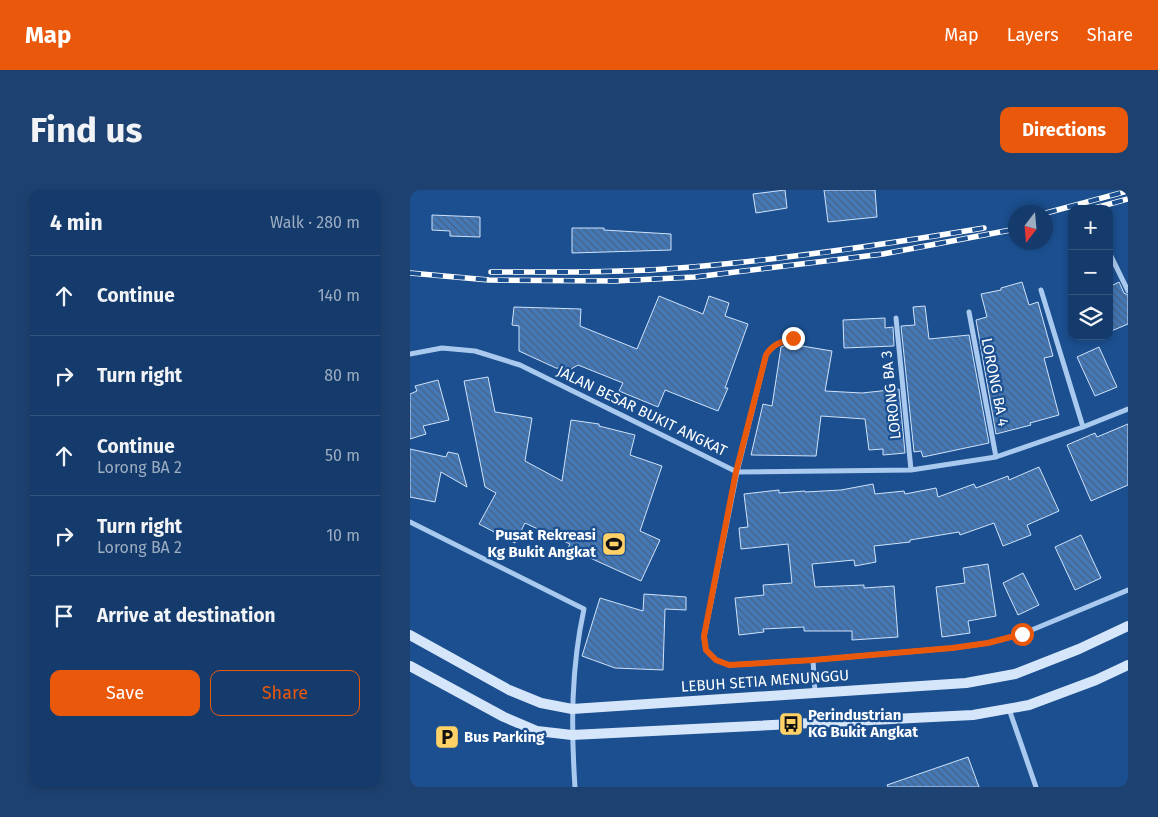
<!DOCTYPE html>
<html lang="en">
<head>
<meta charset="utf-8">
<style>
	:root { --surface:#143b6b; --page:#1d4271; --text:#f1f3f6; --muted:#9dadc1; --line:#33557e; --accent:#ea580c }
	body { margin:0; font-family:"Fira Sans",sans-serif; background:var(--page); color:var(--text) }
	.controls { position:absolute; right:15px; top:15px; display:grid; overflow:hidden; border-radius:10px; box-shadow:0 2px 8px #0003 }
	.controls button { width:45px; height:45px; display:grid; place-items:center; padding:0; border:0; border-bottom:1px solid var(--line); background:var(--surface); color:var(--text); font:25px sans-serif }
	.compass { position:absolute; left:598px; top:15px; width:45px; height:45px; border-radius:50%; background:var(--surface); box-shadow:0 2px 8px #0003; rotate:196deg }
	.stop { position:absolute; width:15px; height:15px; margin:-11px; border:4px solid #ea580c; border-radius:50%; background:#fff }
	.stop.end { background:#ea580c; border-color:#fff; box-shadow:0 1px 5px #0008 }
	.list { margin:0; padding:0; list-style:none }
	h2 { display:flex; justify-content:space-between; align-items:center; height:65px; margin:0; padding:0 20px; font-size:21px }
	h2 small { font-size:16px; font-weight:400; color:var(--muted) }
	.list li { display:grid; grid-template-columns:32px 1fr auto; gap:15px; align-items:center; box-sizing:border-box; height:80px; padding:0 20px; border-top:1px solid var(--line) }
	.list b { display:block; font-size:19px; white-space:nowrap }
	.list p { margin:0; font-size:16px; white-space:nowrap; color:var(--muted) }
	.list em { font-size:16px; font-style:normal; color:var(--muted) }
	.actions { display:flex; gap:10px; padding:15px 20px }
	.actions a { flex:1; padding:11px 0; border:1px solid var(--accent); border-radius:10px; text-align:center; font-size:18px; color:var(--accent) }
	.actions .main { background:var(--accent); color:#fff }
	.icon { flex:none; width:28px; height:28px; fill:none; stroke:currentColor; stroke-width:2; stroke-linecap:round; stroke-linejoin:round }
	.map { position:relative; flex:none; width:718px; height:597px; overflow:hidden; border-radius:10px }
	header { display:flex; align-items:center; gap:30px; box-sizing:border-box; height:70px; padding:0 25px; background:var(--accent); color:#fff }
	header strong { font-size:24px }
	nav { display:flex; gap:28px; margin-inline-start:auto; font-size:18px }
	.intro { display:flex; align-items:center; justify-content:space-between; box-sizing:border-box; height:120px; padding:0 30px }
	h1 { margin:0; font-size:35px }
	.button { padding:12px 22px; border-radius:10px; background:var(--accent); color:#fff; font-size:18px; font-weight:700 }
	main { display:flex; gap:30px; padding:0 30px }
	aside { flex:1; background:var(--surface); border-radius:10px; box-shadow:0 2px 8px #0003 }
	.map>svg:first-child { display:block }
</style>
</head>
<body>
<header>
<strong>Map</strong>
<nav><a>Map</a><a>Layers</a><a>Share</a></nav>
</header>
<div class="intro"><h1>Find us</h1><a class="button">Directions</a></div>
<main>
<aside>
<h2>4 min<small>Walk · 280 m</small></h2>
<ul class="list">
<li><svg class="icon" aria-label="ahead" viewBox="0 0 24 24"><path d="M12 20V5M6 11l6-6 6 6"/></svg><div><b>Continue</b></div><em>140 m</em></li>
<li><svg class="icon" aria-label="right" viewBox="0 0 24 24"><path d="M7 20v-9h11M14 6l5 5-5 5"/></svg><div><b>Turn right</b></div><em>80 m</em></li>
<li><svg class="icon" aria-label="ahead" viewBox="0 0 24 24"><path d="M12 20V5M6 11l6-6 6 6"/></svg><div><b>Continue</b><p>Lorong BA 2</p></div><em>50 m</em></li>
<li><svg class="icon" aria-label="right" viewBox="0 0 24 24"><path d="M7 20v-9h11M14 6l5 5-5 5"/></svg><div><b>Turn right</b><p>Lorong BA 2</p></div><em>10 m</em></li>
<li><svg class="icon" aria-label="arrive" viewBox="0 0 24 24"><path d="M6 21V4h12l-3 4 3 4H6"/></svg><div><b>Arrive at destination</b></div></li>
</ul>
<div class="actions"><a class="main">Save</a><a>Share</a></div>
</aside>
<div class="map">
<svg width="718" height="597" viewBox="0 0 718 597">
	<defs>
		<pattern id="building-back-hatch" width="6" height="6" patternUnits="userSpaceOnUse" patternTransform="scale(1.25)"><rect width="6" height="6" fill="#4478b7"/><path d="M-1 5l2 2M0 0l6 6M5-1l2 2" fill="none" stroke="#486282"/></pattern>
	</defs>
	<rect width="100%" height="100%" fill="#1b4f8f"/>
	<path fill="url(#building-back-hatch)" stroke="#cfe3fa" d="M375,0L377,18L346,23L343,4Z
		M414,0H465L467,27L418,32Z
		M22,25L70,27V47L40,46V41L22,40Z
		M162,38H194V40L261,44V60L162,63Z
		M612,92L619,115L628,112L643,166L634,168L649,225L620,233L621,235L586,244L566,130L577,127L571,104L591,100V98Z
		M709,92L714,103L718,105V134L699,142V97Z
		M249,106L293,124L299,106L319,113L315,126L338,134L315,198H318L308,221L255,200L248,217L209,201L213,193L168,175L161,179L146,178L109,161V136L102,135L104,117L171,119L170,136L227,159Z
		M515,116L519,149L559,145L579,253L513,267L511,261L504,262L491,136L505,135L503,117Z
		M475,128V138L483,137L484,156L434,158L433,130Z
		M380,154L422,161L415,201L452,203L489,199L495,263L473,265V259L459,260L455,229L411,226L406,266L341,265L353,214L362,216L371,157Z
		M689,157L707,197L685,206L667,167Z
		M78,187L85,222L122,228L115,271L152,291L161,230L189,234V236L225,245L220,265L252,276L230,341L250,350L231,391L158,358L160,354L115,333L105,353L69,334L86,303L75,297L54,191Z
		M28,190L39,230L13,236L16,244L0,249V204L7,201L5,196Z
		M718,234V295L681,311L657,255L685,243L687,247Z
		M0,259L36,267L38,262L48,264L57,297L31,282L25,312L0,307Z
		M629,277L649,321L617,335L621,345L593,356L584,333L550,345L549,342L500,350V352L464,356L466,372L445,376L444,370L402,374L405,397L454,395V398L484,396L488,447L442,450V441H394V437L353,439L354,442L329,445L325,408L354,405L353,395L382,393L378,354L331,359L329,338L338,337L334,304L369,300V303L395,301V302L431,300L463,294L465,304L494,301L495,304L526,298L528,307L564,294L566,298L598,286L599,290Z
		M671,345L691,388L665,400L645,357Z
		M578,374L586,426L558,431L560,443L532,447L526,397L555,393L553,378Z
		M613,383L629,415L608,425L593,393Z
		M234,404L276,407V420L255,419L253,480L205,478L172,466L190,408L233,421Z
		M558,567L569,597H478L477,595Z"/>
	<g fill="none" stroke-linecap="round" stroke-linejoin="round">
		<path stroke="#a9c9ee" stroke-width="5" d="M699,62L718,101
			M631,100L673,237
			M559,122L586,267
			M486,128L501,280
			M383,148C371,152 363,154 356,165L327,282L294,447L296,460L306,470L319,475L403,470L542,458L578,453L612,444L718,400
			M0,164L32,158L65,161L110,175L327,282L501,280L586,267L673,237L718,219
			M0,332L174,419C161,478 161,537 165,597
			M403,470L405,502
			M599,519L626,597"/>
		<path stroke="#d6e6fa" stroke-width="10" d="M0,445L99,500L131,513L162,519L556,493L605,484L669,459L718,436
			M0,476L94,527L127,541L162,545L563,525L619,515L686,490L718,475"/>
		<defs>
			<path id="rail" d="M681,19L718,9
				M636,23L718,1
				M81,82C148,82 215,83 282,77C379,69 477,54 574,38
				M0,83L79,90L205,91L285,87L473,64L606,39"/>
		</defs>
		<use href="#rail" stroke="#fff" stroke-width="5.5"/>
		<use href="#rail" stroke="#1b4f8f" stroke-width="4" stroke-dasharray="11" stroke-linecap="butt"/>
	</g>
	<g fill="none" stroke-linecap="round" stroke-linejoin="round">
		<path stroke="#ea580c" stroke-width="6" d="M383,148C371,152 363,154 356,165L326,282L294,446L296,460L306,470L319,475L403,470L542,458L578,453L612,444"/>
	</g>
	<defs>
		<symbol id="stadium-square" viewBox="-11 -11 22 22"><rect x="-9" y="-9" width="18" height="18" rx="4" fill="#ffd166" stroke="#1b4f8f"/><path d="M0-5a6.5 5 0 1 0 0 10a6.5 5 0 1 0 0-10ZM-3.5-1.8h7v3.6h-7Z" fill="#111"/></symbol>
		<symbol id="bus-square" viewBox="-11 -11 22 22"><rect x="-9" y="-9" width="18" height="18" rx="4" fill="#ffd166" stroke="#1b4f8f"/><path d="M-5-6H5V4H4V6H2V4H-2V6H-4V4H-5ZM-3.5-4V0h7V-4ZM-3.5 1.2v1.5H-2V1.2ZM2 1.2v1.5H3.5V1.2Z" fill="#111"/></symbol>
		<symbol id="parking-square" viewBox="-11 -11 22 22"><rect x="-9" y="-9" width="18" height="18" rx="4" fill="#ffd166" stroke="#1b4f8f"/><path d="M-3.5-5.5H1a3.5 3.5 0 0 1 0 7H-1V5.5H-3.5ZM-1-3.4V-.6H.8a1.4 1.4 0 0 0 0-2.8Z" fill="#111"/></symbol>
	</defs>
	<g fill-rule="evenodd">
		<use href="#stadium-square" x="190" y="340" width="28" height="28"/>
		<use href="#bus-square" x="367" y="520" width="28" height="28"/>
		<use href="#parking-square" x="23" y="533" width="28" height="28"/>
	</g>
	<g text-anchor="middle" stroke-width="4.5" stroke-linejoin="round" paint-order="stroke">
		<g font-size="15" fill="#fff" stroke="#1b4f8f">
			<text transform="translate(585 192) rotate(79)" y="5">LORONG BA 4</text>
			<text transform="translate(481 205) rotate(-96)" y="5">LORONG BA 3</text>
			<text transform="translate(232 221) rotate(26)" y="5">JALAN BESAR BUKIT ANGKAT</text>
			<text transform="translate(355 491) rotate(-4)" y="5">LEBUH SETIA MENUNGGU</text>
		</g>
		<g font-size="15" font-weight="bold" fill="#fff" stroke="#1b4f8f" text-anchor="start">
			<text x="186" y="350" text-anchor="end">Pusat Rekreasi<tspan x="186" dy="17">Kg Bukit Angkat</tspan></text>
			<text x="398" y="530">Perindustrian<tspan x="398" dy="17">KG Bukit Angkat</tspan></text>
			<text x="54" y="552">Bus Parking</text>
		</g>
	</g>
</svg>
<div class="controls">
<button>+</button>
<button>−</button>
<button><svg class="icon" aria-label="layers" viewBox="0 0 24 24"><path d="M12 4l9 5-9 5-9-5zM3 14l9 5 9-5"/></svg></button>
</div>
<svg class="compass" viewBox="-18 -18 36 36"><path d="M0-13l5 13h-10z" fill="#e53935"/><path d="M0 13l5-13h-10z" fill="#9dadc1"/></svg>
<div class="stop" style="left:612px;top:444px"></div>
<div class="stop end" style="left:383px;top:148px"></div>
</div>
</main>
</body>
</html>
